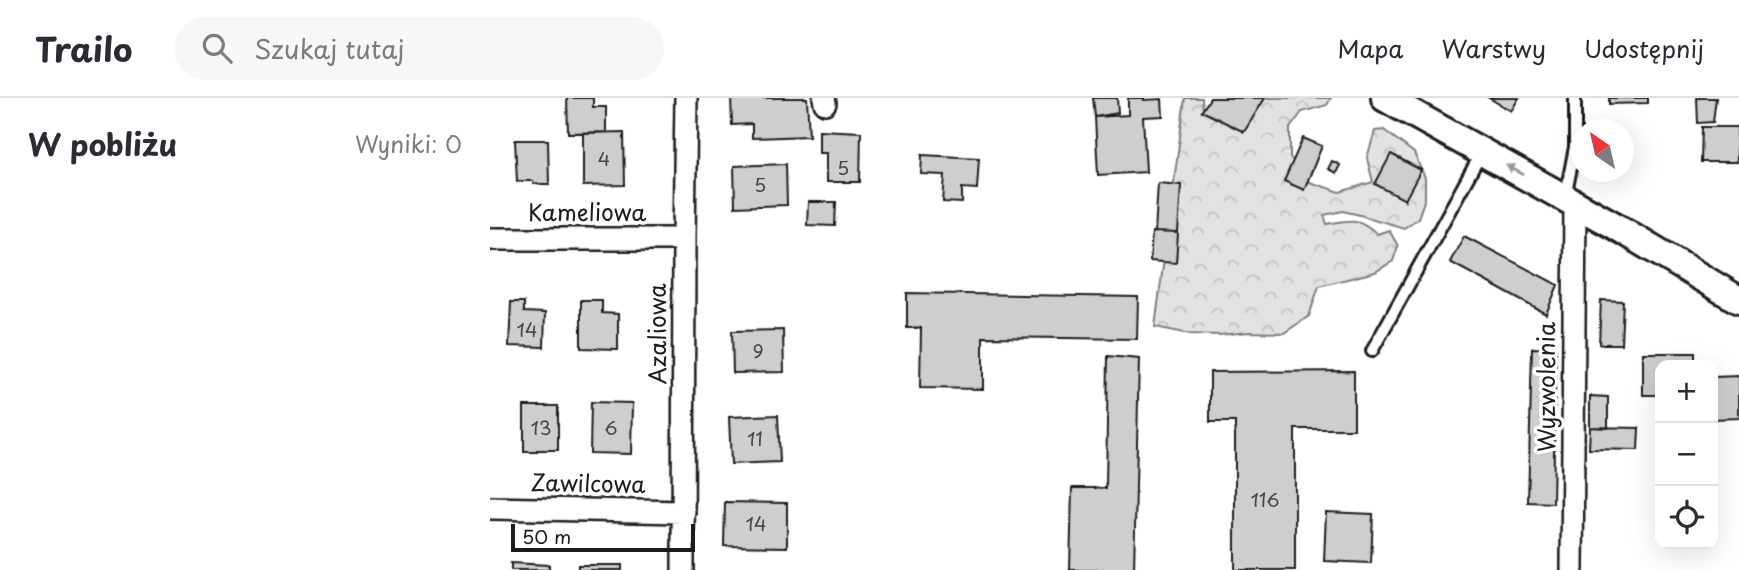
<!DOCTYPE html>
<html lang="pl">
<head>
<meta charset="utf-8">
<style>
	:root { --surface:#fff; --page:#f7f7f7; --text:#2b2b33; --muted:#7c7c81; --line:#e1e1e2 }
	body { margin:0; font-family:"Playpen Sans",sans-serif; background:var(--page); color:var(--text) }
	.controls { position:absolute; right:21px; bottom:21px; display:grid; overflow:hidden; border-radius:14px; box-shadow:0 7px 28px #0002 }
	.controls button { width:63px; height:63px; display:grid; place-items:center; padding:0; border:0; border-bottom:2px solid var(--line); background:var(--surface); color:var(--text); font:35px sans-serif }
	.compass { position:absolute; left:1081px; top:21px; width:63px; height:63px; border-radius:50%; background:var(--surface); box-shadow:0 7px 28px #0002; rotate:326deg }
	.scale { position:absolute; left:21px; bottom:18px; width:184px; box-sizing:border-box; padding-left:7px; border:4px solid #1c1c1c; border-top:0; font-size:19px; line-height:24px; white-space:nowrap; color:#1c1c1c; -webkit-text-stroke:5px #fff; paint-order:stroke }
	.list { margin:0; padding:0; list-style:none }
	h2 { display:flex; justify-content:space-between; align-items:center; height:91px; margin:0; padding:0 28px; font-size:30px }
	h2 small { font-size:23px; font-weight:400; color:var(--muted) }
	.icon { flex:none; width:38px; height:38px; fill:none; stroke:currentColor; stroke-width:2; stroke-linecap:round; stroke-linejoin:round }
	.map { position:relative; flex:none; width:1249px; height:472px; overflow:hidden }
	header { display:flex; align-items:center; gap:42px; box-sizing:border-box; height:98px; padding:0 35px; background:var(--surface); border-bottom:2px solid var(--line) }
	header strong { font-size:33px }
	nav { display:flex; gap:38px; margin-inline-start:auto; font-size:24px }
	.search { width:490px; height:63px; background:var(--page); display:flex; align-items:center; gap:18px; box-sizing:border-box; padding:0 24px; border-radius:38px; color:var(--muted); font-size:26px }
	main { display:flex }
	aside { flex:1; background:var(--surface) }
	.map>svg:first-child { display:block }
</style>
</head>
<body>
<header>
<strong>Trailo</strong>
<div class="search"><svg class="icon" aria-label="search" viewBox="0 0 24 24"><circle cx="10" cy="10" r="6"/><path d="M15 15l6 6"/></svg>Szukaj tutaj</div>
<nav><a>Mapa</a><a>Warstwy</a><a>Udostępnij</a></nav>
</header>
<main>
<aside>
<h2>W pobliżu<small>Wyniki: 0</small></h2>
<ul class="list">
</ul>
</aside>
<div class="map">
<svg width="1249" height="472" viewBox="0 0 1249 472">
	<defs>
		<pattern id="forest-crowns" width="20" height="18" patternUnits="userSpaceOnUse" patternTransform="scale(1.75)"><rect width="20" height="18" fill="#e2e2e2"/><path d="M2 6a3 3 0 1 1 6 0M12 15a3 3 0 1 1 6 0" fill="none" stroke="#c1c1c1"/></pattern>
	</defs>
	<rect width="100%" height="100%" fill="#fff"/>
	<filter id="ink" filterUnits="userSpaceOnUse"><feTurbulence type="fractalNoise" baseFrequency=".0143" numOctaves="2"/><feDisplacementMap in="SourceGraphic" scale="14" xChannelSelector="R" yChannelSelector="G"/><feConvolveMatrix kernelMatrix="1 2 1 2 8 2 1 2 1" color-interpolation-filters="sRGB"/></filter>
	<g filter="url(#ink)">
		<path fill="url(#forest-crowns)" stroke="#7f7f7f" stroke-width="2" d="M695,0H712L713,13L754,33L775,0H841L837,7L812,14L800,30V59L819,84L850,94L883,84L877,60L885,33L894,32L924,55L935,80V100L928,120L914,130L870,117L853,113L834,117L837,126C860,122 868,118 887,136L899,132L908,148L903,163L885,174L829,188L819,218L794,235L759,234L729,237L700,236L665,229Z"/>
		<path fill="#cecece" stroke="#1c1c1c" stroke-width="2" d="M77,0H103V9H116V34L78,35Z
			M241,0H317L319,38L262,40V26L242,27Z
			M603,0H627L628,15L605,19Z
			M638,0H654V2L672,1L673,18L653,19L656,74L608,77L605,19L638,17Z
			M720,0H775L754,34L712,13Z
			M999,0H1029L1021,13Z
			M1119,0H1158V5L1119,6Z
			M1207,0H1226L1223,24L1208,25Z
			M1212,29H1247V64H1211Z
			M329,32L371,34L370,84H336V55H329Z
			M134,34L135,87L93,88V35Z
			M813,40L832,48L814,92L794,83Z
			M25,42H58L59,86H44L43,83H27Z
			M901,56L931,72L915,102L885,86Z
			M432,57L489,60L487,91L472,90V105L453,104L455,77L431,76Z
			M842,63L850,67L846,75L838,71Z
			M296,66L297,107L245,109L244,68Z
			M668,85L691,87L688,135L665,134Z
			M318,104H346L345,128L317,127Z
			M662,134L688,135L686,165L660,163Z
			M974,138L1068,187L1056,216L960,164Z
			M417,195L648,199L647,241L493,239V291L430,290L431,230H417Z
			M91,202H112V215L128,216V251L91,250Z
			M1111,202L1133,203L1131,246H1109Z
			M21,204H34V214L55,215L54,249L19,248Z
			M293,232L294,274L243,275L242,233Z
			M1042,250L1066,251L1063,405L1038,404Z
			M1153,255H1205V267H1170V297H1153Z
			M618,258L649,261L644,472H580L582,390H616Z
			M864,273V331H805V472H745V324H720V274Z
			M1249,278V320L1223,321V279Z
			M1100,298L1118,299V330L1100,329Z
			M101,304L142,305L141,356L100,355Z
			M34,308H68V352H47V354H34Z
			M288,317L290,364L241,366L239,319Z
			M1100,329L1149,330L1148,352L1099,351Z
			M235,404L297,405V449L234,448Z
			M836,414L883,416L881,465L834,463Z
			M21,465L59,467V472H21Z
			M88,467H132V472H88Z"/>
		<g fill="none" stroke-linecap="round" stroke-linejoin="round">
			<defs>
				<path id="service" d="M1075,100L1085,49V0
					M882,253L992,54"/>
				<path id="minor" d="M334,0L335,5
					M0,141H194
					M0,410L194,414
					M193,472L194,141L196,0
					M1082,472L1085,106"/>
				<path id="tertiary" d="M895,0L1125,128L1249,202"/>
			</defs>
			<use href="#service" stroke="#1c1c1c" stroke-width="16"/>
			<use href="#minor" stroke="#1c1c1c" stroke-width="26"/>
			<use href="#tertiary" stroke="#1c1c1c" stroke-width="32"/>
			<use href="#service" stroke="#fff" stroke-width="10"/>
			<use href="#minor" stroke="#fff" stroke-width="21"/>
			<use href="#tertiary" stroke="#fff" stroke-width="26"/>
		</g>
		<defs><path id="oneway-solid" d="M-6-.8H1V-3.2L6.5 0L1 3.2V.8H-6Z" transform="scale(1.75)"/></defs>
		<use fill="#999" href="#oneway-solid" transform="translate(1025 72) rotate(-151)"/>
	</g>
	<g text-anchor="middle" stroke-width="7" stroke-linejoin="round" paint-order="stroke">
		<g font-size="19" fill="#484848">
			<text x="114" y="68">4</text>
			<text x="353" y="77">5</text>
			<text x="270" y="94">5</text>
			<text x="37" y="239">14</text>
			<text x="268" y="260">9</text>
			<text x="51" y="337">13</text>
			<text x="121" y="337">6</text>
			<text x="265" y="348">11</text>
			<text x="775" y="409">116</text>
			<text x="266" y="433">14</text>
		</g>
		<g font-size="23" fill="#1c1c1c" stroke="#fff">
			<text x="97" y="123">Kameliowa</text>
			<text transform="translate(168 236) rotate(-90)" y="8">Azaliowa</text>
			<text transform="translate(1057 289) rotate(-90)" y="8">Wyzwolenia</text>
			<text transform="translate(98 386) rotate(1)" y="8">Zawilcowa</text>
		</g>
	</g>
</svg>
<div class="controls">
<button>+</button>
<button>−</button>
<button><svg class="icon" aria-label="locate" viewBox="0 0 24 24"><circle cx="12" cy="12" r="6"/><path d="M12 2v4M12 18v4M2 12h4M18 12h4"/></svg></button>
</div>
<svg class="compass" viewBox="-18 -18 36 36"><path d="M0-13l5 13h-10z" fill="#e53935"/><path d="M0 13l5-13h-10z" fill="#7c7c81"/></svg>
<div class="scale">50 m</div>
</div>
</main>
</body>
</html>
